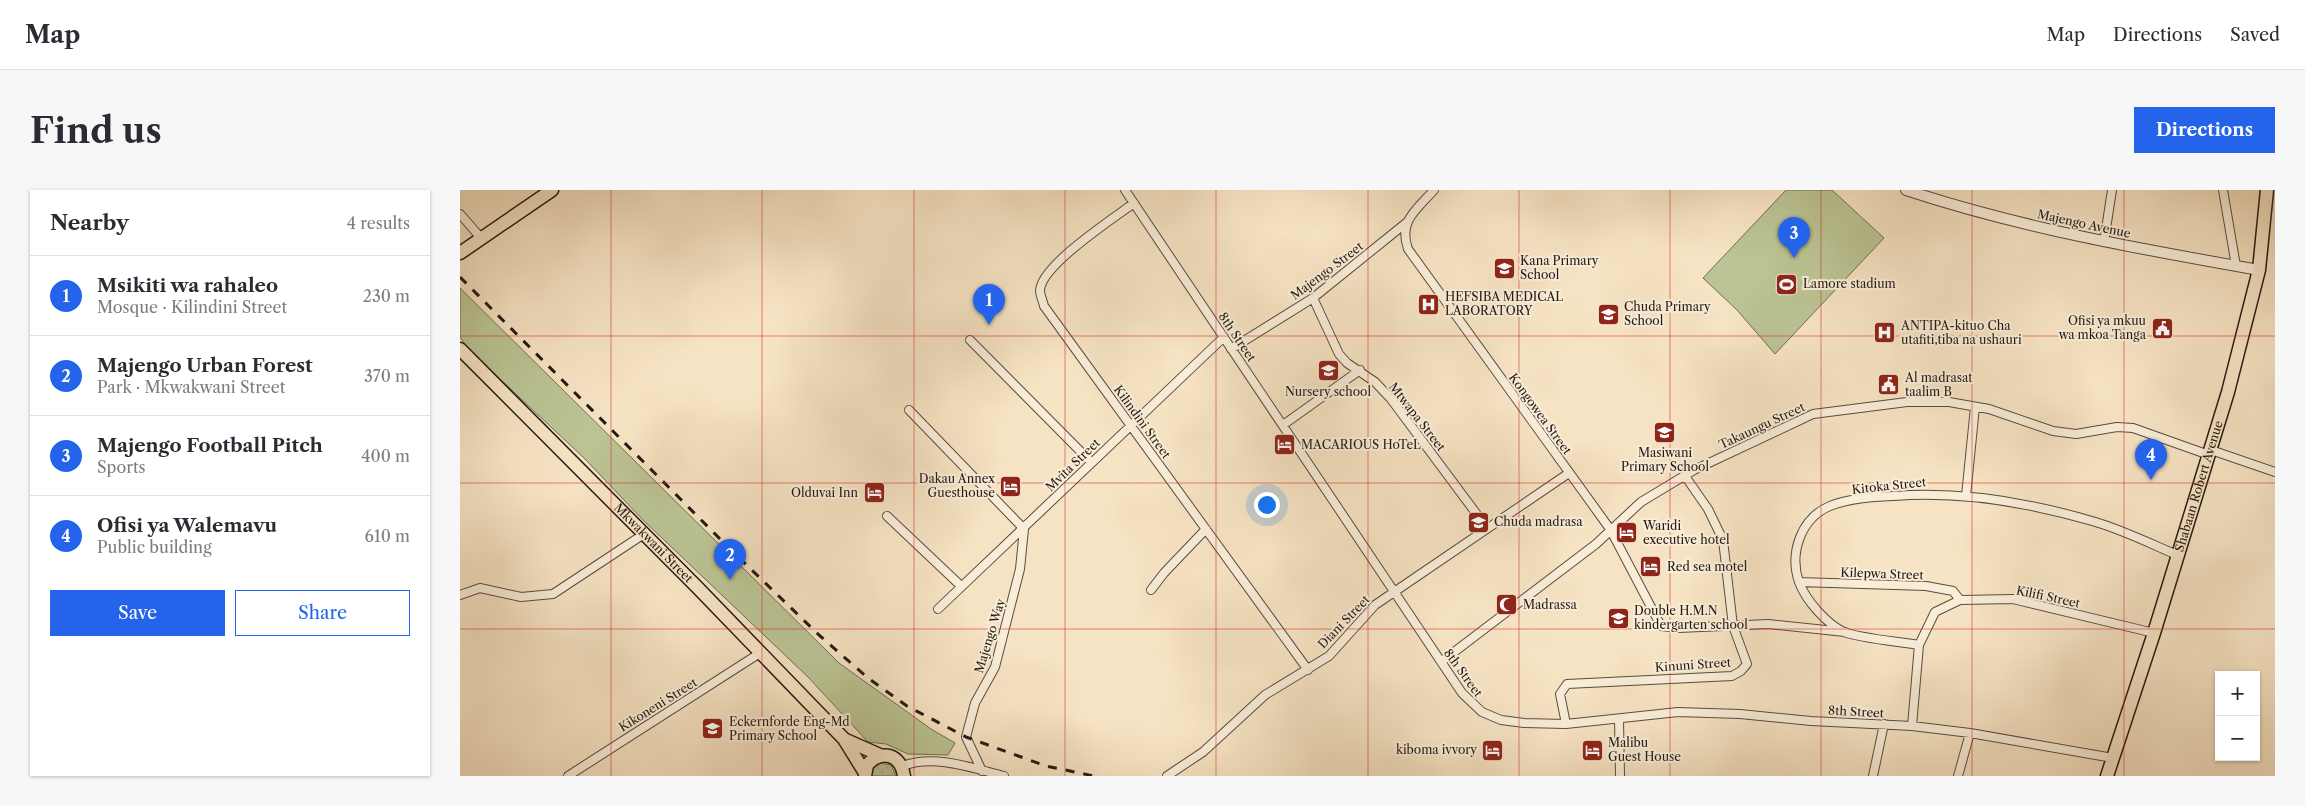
<!DOCTYPE html>
<html lang="en">
<head>
<meta charset="utf-8">
<style>
	body { margin:0; font-family:"Libre Caslon Text",serif; background:#f7f7f7; color:#2b2b33 }
	.controls { position:absolute; right:15px; bottom:15px; display:grid; overflow:hidden; border-radius:0px; box-shadow:0 1px 4px #0004 }
	.controls button { width:45px; height:45px; display:grid; place-items:center; padding:0; border:0; border-bottom:1px solid #e1e1e2; background:#fff; color:#2b2b33; font:25px sans-serif }
	.you { position:absolute; left:806px; top:314px; width:18px; height:18px; margin:-12px; border:4px solid #fff; border-radius:50%; background:#1a73e8; box-shadow:0 0 0 8px #1a73e833 }
	.badge { display:grid; place-items:center; width:32px; height:32px; border-radius:50%; background:#2563eb; color:#fff; font-size:16px; font-weight:700 }
	.pin { position:absolute; translate:-50% -41px; filter:drop-shadow(0 1px 2px #0008) }
	.pin::after { content:''; position:absolute; top:26px; width:18px; height:15px; background:inherit; clip-path:polygon(0 0,100% 0,50% 100%) }
	.list { margin:0; padding:0; list-style:none }
	h2 { display:flex; justify-content:space-between; align-items:center; height:65px; margin:0; padding:0 20px; font-size:21px }
	h2 small { font-size:16px; font-weight:400; color:#7c7c81 }
	.list li { display:grid; grid-template-columns:32px 1fr auto; gap:15px; align-items:center; box-sizing:border-box; height:80px; padding:0 20px; border-top:1px solid #e1e1e2 }
	.list b { display:block; font-size:19px; white-space:nowrap }
	.list p { margin:0; font-size:16px; white-space:nowrap; color:#7c7c81 }
	.list em { font-size:16px; font-style:normal; color:#7c7c81 }
	.actions { display:flex; gap:10px; padding:15px 20px }
	.actions a { flex:1; padding:11px 0; border:1px solid #2563eb; border-radius:0px; text-align:center; font-size:18px; color:#2563eb }
	.actions .main { background:#2563eb; color:#fff }
	.map { position:relative; flex:none; width:1815px; height:586px; overflow:hidden; border-radius:0px }
	header { display:flex; align-items:center; gap:30px; box-sizing:border-box; height:70px; padding:0 25px; background:#fff; border-bottom:1px solid #e1e1e2 }
	header strong { font-size:24px }
	nav { display:flex; gap:28px; margin-inline-start:auto; font-size:18px }
	.intro { display:flex; align-items:center; justify-content:space-between; box-sizing:border-box; height:120px; padding:0 30px }
	h1 { margin:0; font-size:35px }
	.button { padding:12px 22px; border-radius:0px; background:#2563eb; color:#fff; font-size:18px; font-weight:700 }
	main { display:flex; gap:30px; padding:0 30px }
	aside { flex:1; background:#fff; border-radius:0px; box-shadow:0 1px 4px #0004 }
	.map>svg:first-child { display:block }
	.grass { fill:url(#grass-dots); stroke:#706e54 }
	.park { fill:#bbc494; stroke:#706e54 }
	.lines { fill:none; stroke-linecap:round; stroke-linejoin:round }
	.minor-casing { stroke:#584c40; stroke-width:10 }
	.tertiary-casing { stroke:#584c40; stroke-width:12 }
	.primary-casing { stroke:#241914; stroke-width:15 }
	.minor { stroke:#f9edd8; stroke-width:8 }
	.tertiary { stroke:#f9edd8; stroke-width:10 }
	.primary { stroke:#f6e3c3; stroke-width:12 }
	.rail { stroke:#241914; stroke-width:3; stroke-dasharray:9 9; stroke-linecap:butt }
	.grid { fill:none; stroke:#d62828; stroke-width:1; stroke-opacity:0.55 }
	.labels { text-anchor:middle; stroke-width:4; stroke-linejoin:round; paint-order:stroke }
	.street-label { font-size:12px; fill:#241914; stroke:#f9edd8 }
	.poi-label { font-size:12px; fill:#241914; stroke:#f9edd8; text-anchor:start }
</style>
</head>
<body>
<header>
<strong>Map</strong>
<nav><a>Map</a><a>Directions</a><a>Saved</a></nav>
</header>
<div class="intro"><h1>Find us</h1><a class="button">Directions</a></div>
<main>
<aside>
<h2>Nearby<small>4 results</small></h2>
<ul class="list">
<li><span class="badge">1</span><div><b>Msikiti wa rahaleo</b><p>Mosque · Kilindini Street</p></div><em>230 m</em></li>
<li><span class="badge">2</span><div><b>Majengo Urban Forest</b><p>Park · Mkwakwani Street</p></div><em>370 m</em></li>
<li><span class="badge">3</span><div><b>Majengo Football Pitch</b><p>Sports</p></div><em>400 m</em></li>
<li><span class="badge">4</span><div><b>Ofisi ya Walemavu</b><p>Public building</p></div><em>610 m</em></li>
</ul>
<div class="actions"><a class="main">Save</a><a>Share</a></div>
</aside>
<div class="map">
<svg width="1815" height="586" viewBox="0 0 1815 586">
	<defs>
		<pattern id="grass-dots" width="8" height="8" patternUnits="userSpaceOnUse" patternTransform="scale(1.25)"><rect width="8" height="8" fill="#bbc494"/><path d="M2 2h.1M6 6h.1" fill="none" stroke="#a1a87f" stroke-width="1.8" stroke-linecap="round"/></pattern>
	</defs>
	<rect width="100%" height="100%" fill="#f6e3c3"/>
	<filter id="stains"><feTurbulence type="fractalNoise" baseFrequency=".004" numOctaves="4"/><feColorMatrix values="0 0 0 0 .2 0 0 0 0 .09 0 0 0 0 .02 0 0 0 .5 -.17"/></filter>
	<radialGradient id="worn" r=".72"><stop offset=".6" stop-color="#630" stop-opacity="0"/><stop offset="1" stop-color="#630" stop-opacity=".3"/></radialGradient>
	<path class="grass" d="M 419,573 L 431,575 L 436,586 L 411,586 L 413,578 Z"/>
	<path class="park" d="M 1326,0 L 1372,0 L 1424,48 L 1315,164 L 1277,120 L 1243,88 Z
		M 0,98 L 379,473 L 471,539 L 495,553 L 488,565 L 448,564 L 426,554 L 408,552 L 348,487 L 183,330 L 124,268 L 10,161 L 0,147 Z"/>
	<g class="lines">
		<defs>
			<path id="minor" d="M 665,0 L 1002,503 L 1022,522 L 1041,530 L 1064,533 L 1106,534 L 1218,522 L 1280,524 L 1351,531 L 1452,536 L 1510,543 L 1653,568
				M 974,0 C 957,19 938,31 948,59 L 1150,339 L 1201,436 L 1219,438 L 1308,434 L 1385,442
				M 1763,0 L 1776,76
				M 674,13 C 654,28 580,76 580,101 C 580,105 583,111 584,116 L 848,480
				M 0,24 L 21,48
				M 1644,52 L 1652,0
				M 853,108 L 879,164 L 887,173 L 915,192 L 931,209 L 1027,338
				M 510,150 L 631,272
				M 771,159 L 853,108 L 946,33
				M 449,220 L 564,339 L 560,379 L 535,477 L 515,513 L 506,547 L 522,581
				M 823,235 L 900,180
				M 1751,260 L 1815,282
				M 1506,306 L 1515,217
				M 427,326 L 501,396
				M 1339,392 L 1466,396 L 1493,401 L 1500,410
				M 691,400 L 704,383 L 746,339
				M 0,405 L 20,398 L 61,407 L 93,404 L 184,344
				M 478,419 L 764,147
				M 1459,455 C 1442,452 1398,448 1384,442 C 1367,434 1346,411 1339,392 C 1329,363 1341,328 1370,316 C 1389,308 1413,307 1434,306 C 1501,301 1567,312 1632,331 C 1661,339 1689,353 1717,365
				M 981,472 L 1136,354 L 1181,312 L 1234,280 L 1353,224 L 1447,212 L 1489,212 L 1529,219 L 1593,241 L 1616,244 L 1657,237 L 1673,238 L 1749,265
				M 1159,529 L 1160,586
				M 1106,534 L 1100,504 L 1107,494 L 1272,486 L 1281,481 L 1287,474 L 1273,436 L 1263,350 L 1248,319 L 1225,286
				M 1452,536 L 1459,455 L 1475,422 L 1500,410 L 1553,409 L 1694,443
				M 443,576 C 474,564 512,578 544,586
				M 108,586 L 300,463
				M 707,586 L 743,562 L 805,505 L 869,466 L 915,415 L 1109,283
				M 1413,586 L 1424,534
				M 1498,586 L 1510,543"/>
			<path id="tertiary" d="M 1446,0 C 1561,38 1680,59 1799,80"/>
			<g id="primary">
				<path d="M 0,63 L 92,0"/>
				<path id="s1" d="M 0,159 L 237,397 L 384,549 L 405,583"/>
				<path d="M 386,550 L 420,565"/>
				<path d="M 405,586 L 407,575 C 422,558 441,565 444,586"/>
				<path id="s2" d="M 1647,586 L 1694,443 L 1768,202 L 1799,80 L 1807,0"/>
			</g>
		</defs>
		<use href="#minor" class="minor-casing"/>
		<use href="#tertiary" class="tertiary-casing"/>
		<use href="#primary" class="primary-casing"/>
		<use href="#minor" class="minor"/>
		<use href="#tertiary" class="tertiary"/>
		<use href="#primary" class="primary"/>
		<path class="rail" d="M 0,87 L 267,356 L 359,445 L 408,488 L 447,516 L 506,547 L 586,576 L 634,586"/>
	</g>
	<path class="grid" d="M 151,0 L 151,586M 302,0 L 302,586M 454,0 L 454,586M 605,0 L 605,586M 756,0 L 756,586M 908,0 L 908,586M 1059,0 L 1059,586M 1210,0 L 1210,586M 1361,0 L 1361,586M 1512,0 L 1512,586M 1664,0 L 1664,586M 0,146 L 1815,146M 0,293 L 1815,293M 0,439 L 1815,439"/>
	<defs>
		<symbol id="school-square" viewBox="-11 -11 22 22"><rect x="-9" y="-9" width="18" height="18" rx="4" fill="#8f2418" stroke="#f9edd8"/><path d="M0-5L7-2L0 1L-7-2ZM-4 1L0 2.5L4 1V4Q0 6-4 4Z" fill="#fff"/></symbol>
		<symbol id="stadium-square" viewBox="-11 -11 22 22"><rect x="-9" y="-9" width="18" height="18" rx="4" fill="#8f2418" stroke="#f9edd8"/><path d="M0-5a6.5 5 0 1 0 0 10a6.5 5 0 1 0 0-10ZM-3.5-1.8h7v3.6h-7Z" fill="#fff"/></symbol>
		<symbol id="hospital-square" viewBox="-11 -11 22 22"><rect x="-9" y="-9" width="18" height="18" rx="4" fill="#8f2418" stroke="#f9edd8"/><path d="M-5-5h3v3.5h4V-5h3V5h-3V1.5h-4V5h-3Z" fill="#fff"/></symbol>
		<symbol id="civic-square" viewBox="-11 -11 22 22"><rect x="-9" y="-9" width="18" height="18" rx="4" fill="#8f2418" stroke="#f9edd8"/><path d="M-.6-6.5H3V-4.5H.6V-3L4-1V1h2V6H-6V1h2V-1L-.6-3ZM-1.2 2.5V6h2.4V2.5Z" fill="#fff"/></symbol>
		<symbol id="hotel-square" viewBox="-11 -11 22 22"><rect x="-9" y="-9" width="18" height="18" rx="4" fill="#8f2418" stroke="#f9edd8"/><path d="M-6-4.5h1.5V1H6V5H4.5V3h-9V5H-6ZM-4 0a1.8 1.8 0 1 1 3.6 0ZM.5 0V-2.5h3Q6-2.5 6 0Z" fill="#fff"/></symbol>
		<symbol id="mosque-square" viewBox="-11 -11 22 22"><rect x="-9" y="-9" width="18" height="18" rx="4" fill="#8f2418" stroke="#f9edd8"/><path d="M3.5-4.9A6 6 0 1 0 3.5 4.9A5 5 0 1 1 3.5-4.9Z" fill="#fff"/></symbol>
	</defs>
	<g fill-rule="evenodd">
		<use href="#school-square" x="1032" y="66" width="25" height="25"/>
		<use href="#stadium-square" x="1314" y="82" width="25" height="25"/>
		<use href="#hospital-square" x="956" y="102" width="25" height="25"/>
		<use href="#school-square" x="1136" y="112" width="25" height="25"/>
		<use href="#civic-square" x="1690" y="126" width="25" height="25"/>
		<use href="#hospital-square" x="1412" y="130" width="25" height="25"/>
		<use href="#school-square" x="856" y="168" width="25" height="25"/>
		<use href="#civic-square" x="1416" y="182" width="25" height="25"/>
		<use href="#school-square" x="1192" y="230" width="25" height="25"/>
		<use href="#hotel-square" x="812" y="242" width="25" height="25"/>
		<use href="#hotel-square" x="538" y="284" width="25" height="25"/>
		<use href="#hotel-square" x="402" y="290" width="25" height="25"/>
		<use href="#school-square" x="1006" y="320" width="25" height="25"/>
		<use href="#hotel-square" x="1154" y="330" width="25" height="25"/>
		<use href="#hotel-square" x="1178" y="364" width="25" height="25"/>
		<use href="#mosque-square" x="1034" y="402" width="25" height="25"/>
		<use href="#school-square" x="1146" y="416" width="25" height="25"/>
		<use href="#school-square" x="240" y="526" width="25" height="25"/>
		<use href="#hotel-square" x="1020" y="548" width="25" height="25"/>
		<use href="#hotel-square" x="1120" y="548" width="25" height="25"/>
	</g>
	<g class="labels">
		<g class="street-label">
			<text transform="translate(1624 34) rotate(12)" y="4">Majengo Avenue</text>
			<text transform="translate(867 81) rotate(-37)" y="4">Majengo Street</text>
			<text transform="translate(777 147) rotate(56)" y="4">8th Street</text>
			<text transform="translate(1080 224) rotate(54)" y="4">Kongowea Street</text>
			<text transform="translate(957 227) rotate(52)" y="4">Mtwapa Street</text>
			<text transform="translate(682 232) rotate(54)" y="4">Kilindini Street</text>
			<text transform="translate(1302 236) rotate(-25)" y="4">Takaungu Street</text>
			<text transform="translate(613 275) rotate(-44)" y="4">Mvita Street</text>
			<text transform="translate(1429 296) rotate(-6)" y="4">Kitoka Street</text>
			<text dy="4" stroke="none"><textPath href="#s2" startOffset="304">Shabaan Robert Avenue</textPath></text>
			<text dy="4" stroke="none"><textPath href="#s1" startOffset="274">Mkwakwani Street</textPath></text>
			<text transform="translate(1422 384) rotate(2)" y="4">Kilepwa Street</text>
			<text transform="translate(1588 407) rotate(12)" y="4">Kilifi Street</text>
			<text transform="translate(884 432) rotate(-46)" y="4">Diani Street</text>
			<text transform="translate(530 446) rotate(-73)" y="4">Majengo Way</text>
			<text transform="translate(1233 475) rotate(-4)" y="4">Kinuni Street</text>
			<text transform="translate(1003 483) rotate(54)" y="4">8th Street</text>
			<text transform="translate(198 515) rotate(-32)" y="4">Kikoneni Street</text>
			<text transform="translate(1396 522) rotate(3)" y="4">8th Street</text>
		</g>
		<g class="poi-label">
			<text x="1060" y="75">Kana Primary<tspan x="1060" dy="14">School</tspan></text>
			<text x="1343" y="98">Lamore stadium</text>
			<text x="985" y="111">HEFSIBA MEDICAL<tspan x="985" dy="14">LABORATORY</tspan></text>
			<text x="1164" y="121">Chuda Primary<tspan x="1164" dy="14">School</tspan></text>
			<text x="1686" y="135" text-anchor="end">Ofisi ya mkuu<tspan x="1686" dy="14">wa mkoa Tanga</tspan></text>
			<text x="1441" y="140">ANTIPA-kituo Cha<tspan x="1441" dy="14">utafiti,tiba na ushauri</tspan></text>
			<text x="1445" y="192">Al madrasat<tspan x="1445" dy="14">taalim B</tspan></text>
			<text x="868" y="206" text-anchor="middle">Nursery school</text>
			<text x="841" y="259">MACARIOUS HoTeL</text>
			<text x="1205" y="267" text-anchor="middle">Masiwani<tspan x="1205" dy="14">Primary School</tspan></text>
			<text x="535" y="293" text-anchor="end">Dakau Annex<tspan x="535" dy="14">Guesthouse</tspan></text>
			<text x="398" y="307" text-anchor="end">Olduvai Inn</text>
			<text x="1034" y="336">Chuda madrasa</text>
			<text x="1183" y="340">Waridi<tspan x="1183" dy="14">executive hotel</tspan></text>
			<text x="1207" y="381">Red sea motel</text>
			<text x="1063" y="419">Madrassa</text>
			<text x="1174" y="425">Double H.M.N<tspan x="1174" dy="14">kindergarten school</tspan></text>
			<text x="269" y="536">Eckernforde Eng-Md<tspan x="269" dy="14">Primary School</tspan></text>
			<text x="1148" y="557">Malibu<tspan x="1148" dy="14">Guest House</tspan></text>
			<text x="1017" y="564" text-anchor="end">kiboma ivvory</text>
		</g>
	</g>
	<rect width="100%" height="100%" filter="url(#stains)"/>
	<rect width="100%" height="100%" fill="url(#worn)"/>
</svg>
<div class="controls">
<button>+</button>
<button>−</button>
</div>
<div class="you"></div>
<div class="pin badge" style="left:529px;top:135px">1</div>
<div class="pin badge" style="left:270px;top:390px">2</div>
<div class="pin badge" style="left:1334px;top:68px">3</div>
<div class="pin badge" style="left:1691px;top:290px">4</div>
</div>
</main>
</body>
</html>
